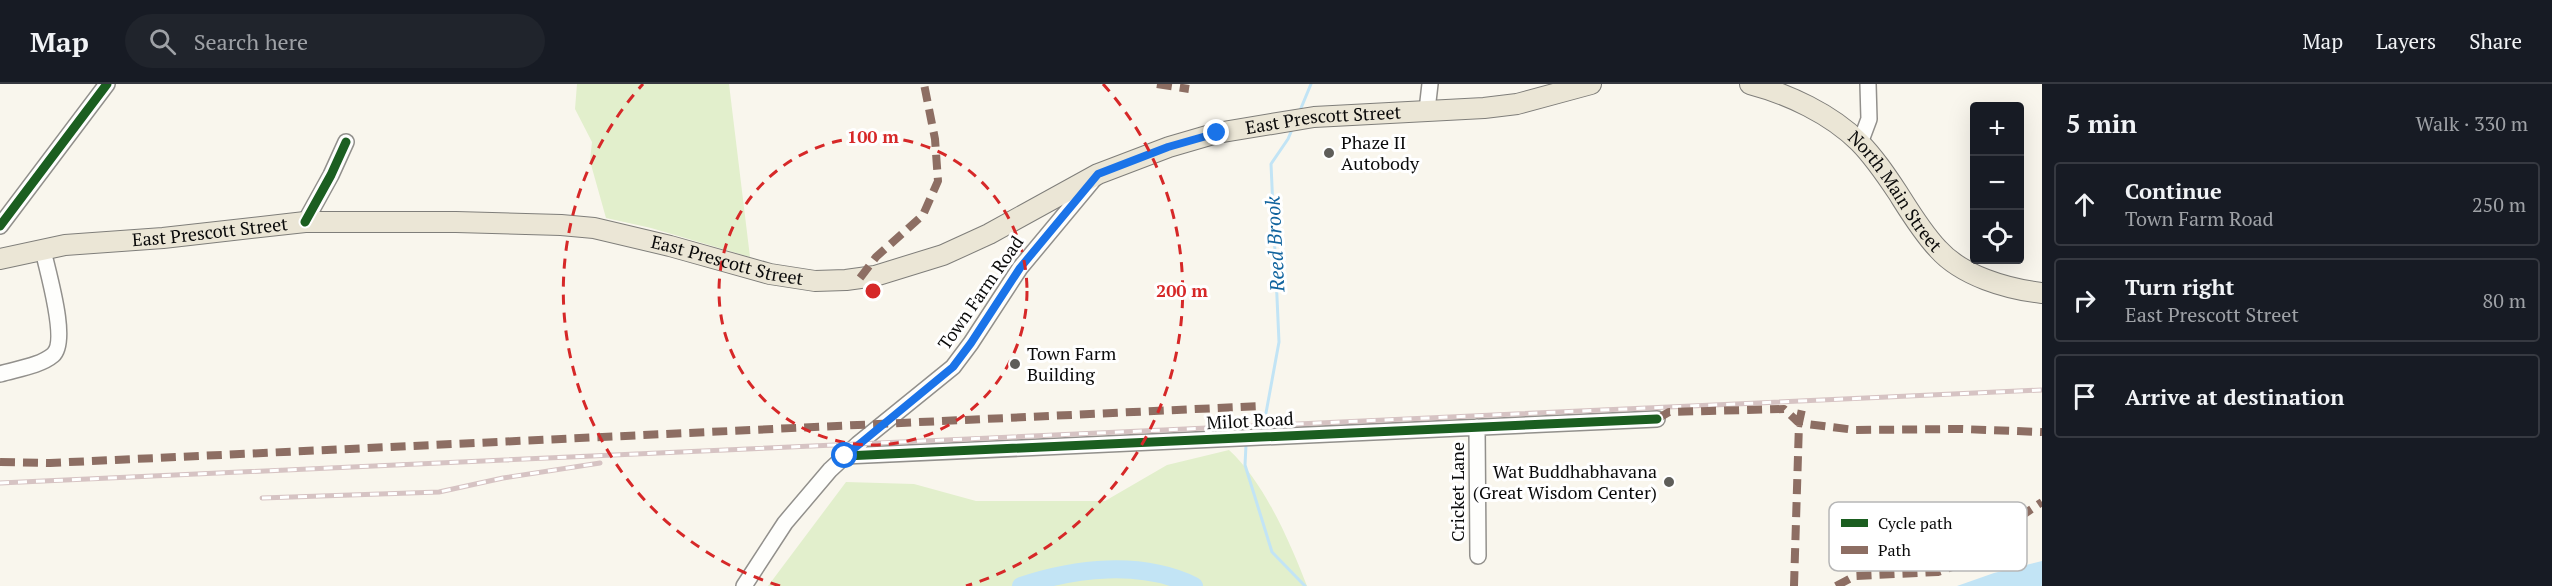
<!DOCTYPE html>
<html lang="en">
<head>
<meta charset="utf-8">
<style>
	body { margin:0; font-family:"PT Serif",serif; background:#20242c; color:#f1f3f6 }
	.controls { position:absolute; right:18px; top:18px; display:grid; overflow:hidden; border-radius:6px; box-shadow:0 6px 24px #0002 }
	.controls button { width:54px; height:54px; display:grid; place-items:center; padding:0; border:0; border-bottom:2px solid #363941; background:#171b24; color:#f1f3f6; font:30px sans-serif }
	.stop { position:absolute; width:18px; height:18px; margin:-14px; border:4px solid #1a73e8; border-radius:50%; background:#fff }
	.stop.end { background:#1a73e8; border-color:#fff; box-shadow:0 2px 6px #0008 }
	.list { margin:0; padding:0; list-style:none }
	h2 { display:flex; justify-content:space-between; align-items:center; height:78px; margin:0; padding:0 24px; font-size:26px }
	h2 small { font-size:20px; font-weight:400; color:#9ea1a6 }
	.list li { display:grid; grid-template-columns:39px 1fr auto; gap:18px; align-items:center; box-sizing:border-box; height:84px; margin:0 12px 12px; padding:0 12px; border:2px solid #363941; border-radius:6px }
	.list b { display:block; font-size:22px; white-space:nowrap }
	.list p { margin:0; font-size:20px; white-space:nowrap; color:#9ea1a6 }
	.list em { font-size:20px; font-style:normal; color:#9ea1a6 }
	.icon { flex:none; width:33px; height:33px; fill:none; stroke:currentColor; stroke-width:2; stroke-linecap:round; stroke-linejoin:round }
	.map { position:relative; flex:none; width:2042px; height:502px; overflow:hidden }
	header { display:flex; align-items:center; gap:36px; box-sizing:border-box; height:84px; padding:0 30px; background:#171b24; border-bottom:2px solid #363941 }
	header strong { font-size:28px }
	nav { display:flex; gap:33px; margin-inline-start:auto; font-size:21px }
	.search { width:420px; height:54px; background:#20242c; display:flex; align-items:center; gap:15px; box-sizing:border-box; padding:0 21px; border-radius:33px; color:#9ea1a6; font-size:22px }
	main { display:flex }
	aside { flex:1; background:#171b24 }
	.map>svg:first-child { display:block }
	.green { fill:#e2efcc }
	.water { fill:#c2e4f5 }
	.lines { fill:none; stroke-linecap:round; stroke-linejoin:round }
	.stream { stroke:#c2e4f5; stroke-width:3 }
	.river { stroke:#c2e4f5; stroke-width:18 }
	.minor-casing { stroke:#92908c; stroke-width:18 }
	.major-casing { stroke:#7f7e7a; stroke-width:22 }
	.minor { stroke:#fefefc; stroke-width:15 }
	.major { stroke:#ebe6d6; stroke-width:20 }
	.rail-casing { stroke:#d6c3c3; stroke-width:5 }
	.rail { stroke:#fff; stroke-width:3; stroke-dasharray:9; stroke-linecap:butt }
	.quiet { stroke:#8d6e63; stroke-width:8; stroke-dasharray:15 8; stroke-linecap:butt }
	.cycleway-casing { stroke:#fff; stroke-width:13 }
	.cycleway { stroke:#1b5e20; stroke-width:9 }
	.route { stroke:#1a73e8; stroke-width:8 }
	.ring { fill:none; stroke:#d62828; stroke-width:3; stroke-dasharray:10 8 }
	.poi-dot { fill:#5e5d59; stroke:#fff; stroke-width:2 }
	.labels { text-anchor:middle; stroke-width:6; stroke-linejoin:round; paint-order:stroke }
	.street-label { font-size:18px; fill:#0a0a0a; stroke:#fff }
	.poi-label { font-size:18px; fill:#0a0a0a; stroke:#fff; text-anchor:start }
	.water-label { font-size:20px; font-style:italic; fill:#11649e; stroke:#fff }
	.key { fill:#fff; stroke:#b6b6b6; stroke-width:1.5 }
	.key-label { font-size:16px; fill:#0a0a0a }
	.centre { fill:#d62828; stroke:#fff; stroke-width:3 }
	.ring-label { font-size:18px; text-anchor:middle; font-weight:bold; fill:#d62828; stroke:#fff; stroke-width:6; stroke-linejoin:round; paint-order:stroke }
</style>
</head>
<body>
<header>
<strong>Map</strong>
<div class="search"><svg class="icon" aria-label="search" viewBox="0 0 24 24"><circle cx="10" cy="10" r="6"/><path d="M15 15l6 6"/></svg>Search here</div>
<nav><a>Map</a><a>Layers</a><a>Share</a></nav>
</header>
<main>
<div class="map">
<svg width="2042" height="502" viewBox="0 0 2042 502">
	<rect width="100%" height="100%" fill="#f9f6ed"/>
	<path class="green" d="M 577,0 L 729,0 L 750,173 L 651,144 L 606,134 L 590,77 L 592,58 L 575,25 Z
		M 1229,366 C 1264,398 1290,458 1307,502 L 768,502 L 846,398 L 914,400 L 976,417 L 1105,417 L 1167,381 Z"/>
	<path class="water" d="M 2042,477 L 2042,502 L 1957,502 L 1994,489 Z"/>
	<g class="lines">
		<path class="stream" d="M 1299,29 L 1311,0
			M 1266,329 L 1279,258 L 1271,80 L 1288,55 L 1293,43
			M 1246,361 L 1245,381 L 1272,468 L 1305,502"/>
		<path class="river" d="M 1021,502 C 1075,484 1141,476 1194,502"/>
		<defs>
			<path id="minor" d="M 1427,26 L 1430,0
				M 1860,59 L 1869,35 L 1868,0
				M 305,138 L 331,91 L 346,58
				M 0,142 L 107,0
				M 0,290 C 16,285 40,282 53,271 C 69,257 47,186 43,166
				M 1477,343 L 1478,472
				M 845,372 L 1657,335
				M 744,502 L 785,439 L 830,386 L 858,360 L 953,283 L 971,259 L 1020,184 L 1094,95"/>
			<g id="major">
				<path id="s1" d="M 1750,0 C 1788,10 1831,30 1859,58 C 1874,73 1886,91 1898,109 C 1910,128 1922,148 1938,165 C 1962,192 2007,205 2042,209"/>
				<path id="s2" d="M 0,175 L 65,161 L 163,154 L 305,138 L 456,138 L 561,141 L 594,144 L 670,162 L 770,190 L 815,197 L 846,196 L 875,192 L 943,171 L 989,150 L 1098,90 L 1169,63 L 1217,49 L 1314,33 L 1484,24 L 1517,20 L 1591,0"/>
			</g>
		</defs>
		<use href="#minor" class="minor-casing"/>
		<use href="#major" class="major-casing"/>
		<use href="#minor" class="minor"/>
		<use href="#major" class="major"/>
		<defs>
			<path id="rail" d="M 0,399 L 2042,306
				M 262,414 L 439,408 L 503,394 L 600,379"/>
		</defs>
		<use href="#rail" class="rail-casing"/>
		<use href="#rail" class="rail"/>
		<path class="quiet" d="M 1157,0 L 1189,5
			M 860,194 L 876,173 L 923,131 L 938,97 L 935,55 L 924,0
			M 1657,335 L 1669,328 L 1784,325 L 1799,339 L 1855,346 L 1961,345 L 2042,348
			M 0,378 L 50,379 L 1261,322
			M 1794,502 L 1799,339 L 1802,325
			M 1836,502 L 1855,492 L 1938,488 L 1990,470 L 2008,441 L 2042,418"/>
		<defs>
			<path id="cycleway" d="M 305,138 L 331,91 L 346,58
				M 0,142 L 107,0
				M 845,372 L 1657,335"/>
		</defs>
		<use href="#cycleway" class="cycleway-casing"/>
		<use href="#cycleway" class="cycleway"/>
	</g>
	<g class="lines">
		<path class="route" d="M 845,372 L 953,283 L 971,259 L 1020,184 L 1098,90 L 1168,63 L 1217,49"/>
	</g>
	<g class="ring">
		<circle cx="873" cy="207" r="154"/>
		<path d="M780 502A309 309 0 0 1 643 0M1103 0A309 309 0 0 1 966 502"/>
	</g>
	<g class="poi-dot">
		<circle cx="1329" cy="69" r="6"/>
		<circle cx="1015" cy="280" r="6"/>
		<circle cx="1669" cy="398" r="6"/>
	</g>
	<g class="labels">
		<g class="street-label">
			<text dy="6" stroke="none"><textPath href="#s2" startOffset="1364">East Prescott Street</textPath></text>
			<text dy="6" stroke="none"><textPath href="#s1" startOffset="186">North Main Street</textPath></text>
			<text dy="6" stroke="none"><textPath href="#s2" startOffset="212">East Prescott Street</textPath></text>
			<text dy="6" stroke="none"><textPath href="#s2" startOffset="734">East Prescott Street</textPath></text>
			<text transform="translate(981 209) rotate(-55)" y="6">Town Farm Road</text>
			<text transform="translate(1250 337) rotate(-3)" y="6">Milot Road</text>
			<text transform="translate(1458 408) rotate(-90)" y="6">Cricket Lane</text>
		</g>
		<g class="poi-label">
			<text x="1341" y="65">Phaze II<tspan x="1341" dy="21">Autobody</tspan></text>
			<text x="1027" y="276">Town Farm<tspan x="1027" dy="21">Building</tspan></text>
			<text x="1657" y="394" text-anchor="end">Wat Buddhabhavana<tspan x="1657" dy="21">(Great Wisdom Center)</tspan></text>
		</g>
		<g class="water-label">
			<text transform="translate(1275 160) rotate(-93)" y="7">Reed Brook</text>
		</g>
	</g>
	<rect x="1829" y="418" width="198" height="69" rx="9" class="key"/>
	<rect x="1841" y="435" width="27" height="8" fill="#1b5e20"/>
	<rect x="1841" y="462" width="27" height="8" fill="#8d6e63"/>
	<g class="key-label">
		<text x="1878" y="445">Cycle path</text>
		<text x="1878" y="472">Path</text>
	</g>
	<circle cx="873" cy="207" r="9" class="centre"/>
	<g class="ring-label">
		<text x="873" y="59">100 m</text>
		<text x="1182" y="213">200 m</text>
	</g>
</svg>
<div class="controls">
<button>+</button>
<button>−</button>
<button><svg class="icon" aria-label="locate" viewBox="0 0 24 24"><circle cx="12" cy="12" r="6"/><path d="M12 2v4M12 18v4M2 12h4M18 12h4"/></svg></button>
</div>
<div class="stop" style="left:845px;top:372px"></div>
<div class="stop end" style="left:1217px;top:49px"></div>
</div>
<aside>
<h2>5 min<small>Walk · 330 m</small></h2>
<ul class="list">
<li><svg class="icon" aria-label="ahead" viewBox="0 0 24 24"><path d="M12 20V5M6 11l6-6 6 6"/></svg><div><b>Continue</b><p>Town Farm Road</p></div><em>250 m</em></li>
<li><svg class="icon" aria-label="right" viewBox="0 0 24 24"><path d="M7 20v-9h11M14 6l5 5-5 5"/></svg><div><b>Turn right</b><p>East Prescott Street</p></div><em>80 m</em></li>
<li><svg class="icon" aria-label="arrive" viewBox="0 0 24 24"><path d="M6 21V4h12l-3 4 3 4H6"/></svg><div><b>Arrive at destination</b></div></li>
</ul>
</aside>
</main>
</body>
</html>
